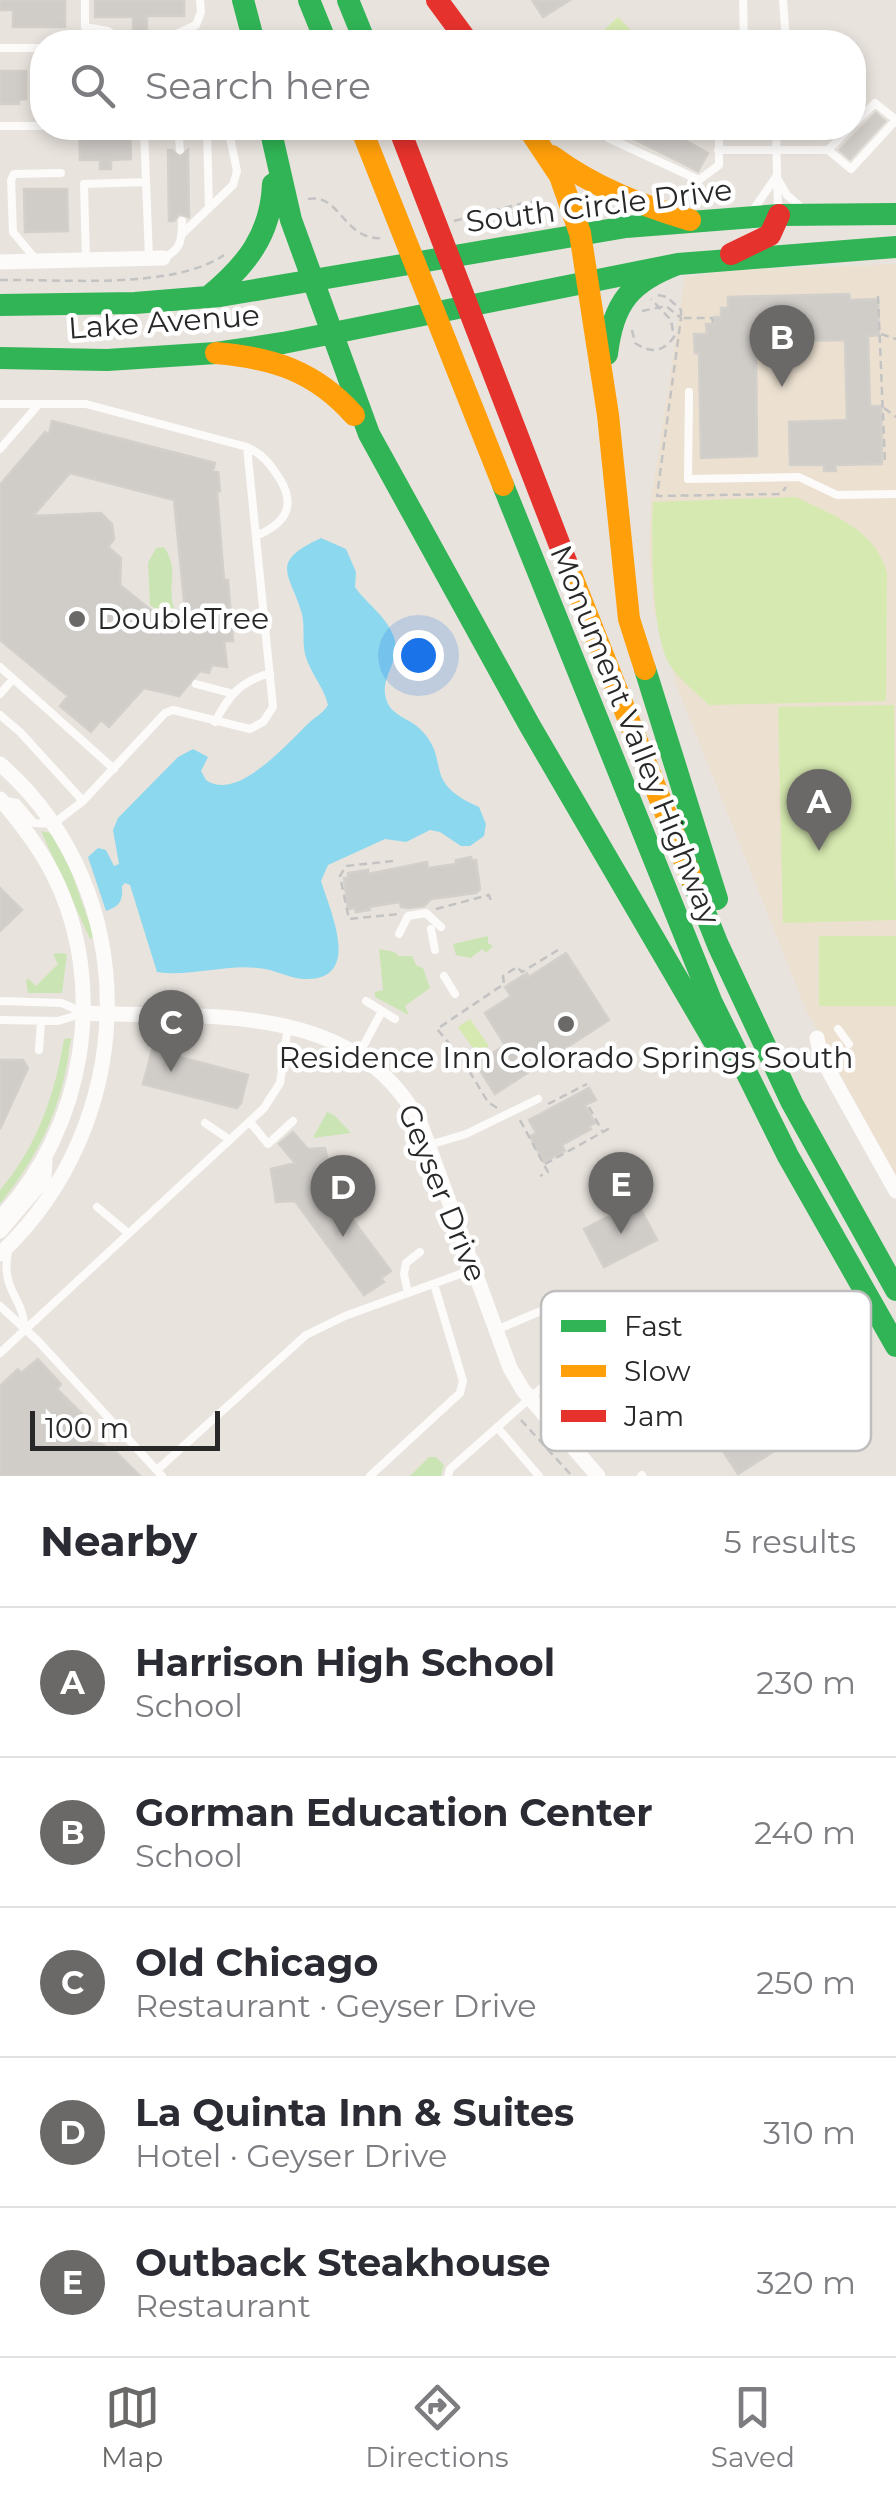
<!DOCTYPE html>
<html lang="en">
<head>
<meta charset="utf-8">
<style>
	body { margin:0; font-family:Montserrat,sans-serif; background:#f2f2f3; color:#2b2b33 }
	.scale { position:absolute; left:30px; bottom:25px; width:190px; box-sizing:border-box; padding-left:10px; border:5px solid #282828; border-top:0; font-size:28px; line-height:35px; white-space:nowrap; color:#282828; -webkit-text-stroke:8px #fff; paint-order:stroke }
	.you { position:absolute; left:418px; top:655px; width:35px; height:35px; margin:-25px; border:8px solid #fff; border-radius:50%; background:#1a73e8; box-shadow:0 0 0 15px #1a73e833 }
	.badge { display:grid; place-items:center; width:65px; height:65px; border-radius:50%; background:#6b6967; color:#fff; font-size:32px; font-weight:700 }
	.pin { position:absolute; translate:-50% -82px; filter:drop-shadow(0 2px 5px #0008) }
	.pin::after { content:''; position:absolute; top:52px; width:35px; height:30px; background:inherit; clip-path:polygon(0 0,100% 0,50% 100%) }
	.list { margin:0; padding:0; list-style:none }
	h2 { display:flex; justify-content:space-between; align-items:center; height:130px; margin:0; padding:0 40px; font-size:42px }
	h2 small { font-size:32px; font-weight:400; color:#7c7c81 }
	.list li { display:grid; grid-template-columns:65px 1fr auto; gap:30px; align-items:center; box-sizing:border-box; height:150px; padding:0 40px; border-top:2px solid #e1e1e2 }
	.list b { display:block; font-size:38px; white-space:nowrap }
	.list p { margin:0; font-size:32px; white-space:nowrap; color:#7c7c81 }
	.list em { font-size:32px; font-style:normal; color:#7c7c81 }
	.icon { flex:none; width:55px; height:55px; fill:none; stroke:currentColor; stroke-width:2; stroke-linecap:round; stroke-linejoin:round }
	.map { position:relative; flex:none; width:896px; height:1476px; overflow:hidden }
	.search { position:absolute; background:#fff; box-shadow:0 5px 15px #0003; left:30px; right:30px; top:30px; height:110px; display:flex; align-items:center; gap:25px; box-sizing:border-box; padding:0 35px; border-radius:40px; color:#7c7c81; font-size:38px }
	.sheet { height:880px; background:#fff }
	nav { display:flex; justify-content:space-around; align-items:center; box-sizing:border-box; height:140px; border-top:2px solid #e1e1e2; background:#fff; font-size:28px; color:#7c7c81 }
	nav a { display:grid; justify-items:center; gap:5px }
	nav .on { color:#6b6967 }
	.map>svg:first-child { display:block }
	.education { fill:#ece1d1 }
	.green { fill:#cae5b3 }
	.pitch { fill:#d6e9b0 }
	.water { fill:#8cd8ee }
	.building { fill:#d0cdc9; stroke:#d3cfca; stroke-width:2.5; fill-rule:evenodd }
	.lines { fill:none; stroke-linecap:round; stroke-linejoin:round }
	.path { stroke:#c4c3c3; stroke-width:2.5; stroke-dasharray:8 5; stroke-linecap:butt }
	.lane { stroke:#fcfbfa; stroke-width:8 }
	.street { stroke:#fcfbfa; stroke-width:15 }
	.fast { stroke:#30b455; stroke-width:22 }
	.slow { stroke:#ff9f0a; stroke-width:22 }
	.jam { stroke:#e5322d; stroke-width:22 }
	.poi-dot { fill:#6b6967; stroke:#fff; stroke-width:4 }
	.labels { text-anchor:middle; stroke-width:9; stroke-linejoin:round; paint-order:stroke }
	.street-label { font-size:30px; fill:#282828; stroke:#fff }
	.poi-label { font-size:30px; fill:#282828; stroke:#fff; text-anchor:start }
	.key { fill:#fff; stroke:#bebebe; stroke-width:2.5 }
	.key-label { font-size:28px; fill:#282828 }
</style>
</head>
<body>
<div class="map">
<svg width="896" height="1476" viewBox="0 0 896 1476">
	<rect width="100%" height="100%" fill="#e8e3dd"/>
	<path class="education" d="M 896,264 L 896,1178 L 806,1010 L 679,692 L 654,612 L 649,547 L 651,501 L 685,277 L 733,270 Z"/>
	<path class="green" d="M 164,547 C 181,573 165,585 175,611 L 163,614 L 150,605 L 148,563 L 156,548 Z
		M 41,831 L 51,833 L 71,871 L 94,936 L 90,939 Z
		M 488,936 L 488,943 L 493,946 L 486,953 L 482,949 L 471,958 L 456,955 L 453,944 Z
		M 379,949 L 395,952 L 398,956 L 412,956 L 417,966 L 423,968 L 430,988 L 405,1006 L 409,1015 L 375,997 L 375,992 L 383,990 Z
		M 60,953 L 67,954 L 62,993 L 28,993 L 26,980 L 29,979 L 36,986 L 58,964 L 53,954 Z
		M 71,1038 C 71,1043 69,1046 69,1051 C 61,1109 39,1155 0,1204 L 0,1190 C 37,1147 55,1094 64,1039 Z
		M 327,1112 L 334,1115 L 351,1133 L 313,1138 Z
		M 429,1457 L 436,1457 L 444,1465 L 441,1476 L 410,1476 Z"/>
	<path class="pitch" d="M 618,17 L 642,42 L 591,42 Z
		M 796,497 C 834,516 875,529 887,573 L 886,701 L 709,705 C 696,692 679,680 670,665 C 651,636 651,538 653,502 Z
		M 894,705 L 896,920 L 783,923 L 778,707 Z
		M 819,936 L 896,936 L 896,1006 L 819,1006 Z
		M 470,1019 L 489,1046 L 477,1054 L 458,1027 Z"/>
	<path class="water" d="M 321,538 L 346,549 L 356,572 L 355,587 C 366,603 386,616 393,635 C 403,658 382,673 385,694 C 388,717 410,717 422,731 C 451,761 421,782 479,807 L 486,824 L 484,836 L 470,846 L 461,846 L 440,832 L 430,830 L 406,842 L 385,839 L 328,865 L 321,881 C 330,911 364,982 303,979 C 288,978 274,969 258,968 C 225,964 190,977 157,972 L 130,885 L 125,883 L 122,886 C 123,901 120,906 106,911 L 88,857 L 98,848 L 106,850 L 114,866 L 119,864 L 113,830 L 118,818 L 178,757 L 193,749 L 208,757 L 201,771 L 206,780 C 238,803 290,740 311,721 C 318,715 323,713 328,705 C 324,687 310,673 305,654 C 302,641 305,627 302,614 C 291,574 267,563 321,538 Z"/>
	<path class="building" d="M 0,0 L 65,0 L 65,27 L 13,27 L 13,10 L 0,10 Z
		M 95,0 L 184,0 L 184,16 L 147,16 L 147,37 L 133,37 L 133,17 L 95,17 Z
		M 532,0 L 570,0 L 543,17 Z
		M 0,71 L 26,71 L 26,99 L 19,100 L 19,104 L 0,104 Z
		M 876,113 L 885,121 L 850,159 L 840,150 Z
		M 79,128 L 130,128 L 131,159 L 111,160 L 111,169 L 100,169 L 100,160 L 80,160 Z
		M 628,128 L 675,128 L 672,133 L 708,153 L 698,171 L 624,134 Z
		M 168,150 L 172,150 L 180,157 L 188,150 L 189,217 L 179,214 L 174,221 L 169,221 Z
		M 24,189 L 67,189 L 68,231 L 25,232 Z
		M 849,294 L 850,300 L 878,299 L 879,335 L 868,336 L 870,406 L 881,406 L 882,464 L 835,465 L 836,471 L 824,471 L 824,465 L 790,465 L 789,422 L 847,420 L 845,340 L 756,342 L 757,456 L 701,458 L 699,353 L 695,353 L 694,334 L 707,334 L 706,324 L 714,324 L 714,317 L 721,317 L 721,308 L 728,308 L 728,297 Z
		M 52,421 L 215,463 L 213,471 L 218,472 L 220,491 L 217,492 L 224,580 L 228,580 L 233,641 L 224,641 L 227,667 L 212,665 L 209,673 L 200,671 L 179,696 L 144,688 L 109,727 L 101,720 L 91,732 L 60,706 L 68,696 L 0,640 L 0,485 L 45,432 L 49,434 ZM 70,473 L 174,500 L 186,620 L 167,623 L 120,585 L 121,558 L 108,547 L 114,539 L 112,524 L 101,513 L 33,516 Z
		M 471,857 L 472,861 L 476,860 L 480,889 L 476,893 L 431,899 L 424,906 L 408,908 L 401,907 L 400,902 L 369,907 L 370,910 L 356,912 L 355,908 L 348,909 L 344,878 L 348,878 L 348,873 L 368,870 L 368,874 L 427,862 L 428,868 L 456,864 L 456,860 Z
		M 0,888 L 22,910 L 0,931 Z
		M 566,953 L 609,1020 L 495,1094 L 476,1064 L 505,1045 L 485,1013 L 511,996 L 505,987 L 527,973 L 529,977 Z
		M 152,1050 L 248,1075 L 241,1103 L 237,1108 L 143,1084 Z
		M 0,1060 L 23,1060 L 28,1068 L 0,1129 Z
		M 589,1088 L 596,1100 L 585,1105 L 595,1123 L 589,1126 L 591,1129 L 562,1145 L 565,1151 L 544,1162 L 530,1136 L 536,1133 L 529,1120 Z
		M 293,1132 L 308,1149 L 325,1148 L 331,1172 L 323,1180 L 391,1271 L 381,1278 L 384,1282 L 364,1295 L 295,1201 L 276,1202 L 271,1169 L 295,1163 L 279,1144 Z
		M 637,1202 L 657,1240 L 604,1267 L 584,1229 Z
		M 38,1359 L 61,1384 L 57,1389 L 91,1423 L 74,1440 L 101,1444 L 115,1451 L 140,1476 L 0,1476 L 0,1386 L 18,1369 L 21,1373 Z
		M 780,1388 L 807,1430 L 738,1474 L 711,1433 Z"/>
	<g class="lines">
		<path class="path" d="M 308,199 C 341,193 343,241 383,238
			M 454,221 L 524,203 L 533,202 L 547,208
			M 0,280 C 62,279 173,290 224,255
			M 658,295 L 667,297 L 681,310 L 681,318 L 712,318 L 713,323
			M 878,296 L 885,464
			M 642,311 L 666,306 L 681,318 L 657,496 L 781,494 L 786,487
			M 632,330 L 635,343 C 651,354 663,352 674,337 L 671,320 L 651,299
			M 881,334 L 896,339
			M 884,408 L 896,417
			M 393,861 L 346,866 L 340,876 L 349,919 L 399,914
			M 436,909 L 489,895 L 492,904
			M 548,1104 L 587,1084
			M 589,1107 L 602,1131
			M 497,1108 L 488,1102 L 460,1056 L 437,1029 L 504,984 L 503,976 L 517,967 L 522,972 L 558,950
			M 520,1120 L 548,1172 L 540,1176
			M 545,1164 L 612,1127
			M 521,1420 L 572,1476"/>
		<path class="lane" d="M 85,0 L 85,27 L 108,31 L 124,42
			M 743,0 L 744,42
			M 783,0 L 786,42
			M 159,42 L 196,25 L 201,12 L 200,0
			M 0,48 L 42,48
			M 854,124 L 875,103 L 896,120
			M 0,126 L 42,126
			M 144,128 L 149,258
			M 178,128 L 180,150
			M 207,128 L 209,208
			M 600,128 L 608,138 L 699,180 L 719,165 L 719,128
			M 776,128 L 778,213
			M 718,150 L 828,150 L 851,169 L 896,120
			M 828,150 L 850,128
			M 777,178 L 787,195 L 803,209
			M 753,210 L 776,177
			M 182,234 L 233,185 L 237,171 L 228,128
			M 163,258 C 181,250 182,240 182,221
			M 86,260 L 84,184 L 146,182
			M 37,261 L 13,232 L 11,180 L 14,174 L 61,173
			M 689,392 L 688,479 L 799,477 L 837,495 L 896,494
			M 0,404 L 86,404 L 247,447 L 273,707 L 263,722 L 250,729 L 173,710 L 165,713 L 83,801 L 53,824 L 34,823 L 17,803 L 6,801
			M 247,447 C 264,455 271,465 281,481 C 297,509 282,525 256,536
			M 0,449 L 39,404
			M 0,667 L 114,769
			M 196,684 L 230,693
			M 0,694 L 13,679
			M 0,715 L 20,732 L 83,801
			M 215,722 C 229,695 240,682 270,673
			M 431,929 L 435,950
			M 399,934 L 408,916 L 426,913 L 441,927
			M 444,976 L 455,994
			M 0,1001 L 62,1003 L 84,1013
			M 366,1001 L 395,1019
			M 0,1020 L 58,1021 L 84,1013
			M 838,1029 L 849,1044
			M 39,1050 L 41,1021
			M 359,1054 L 382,1011
			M 250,1122 L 268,1144 L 293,1121
			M 205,1123 L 230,1140
			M 429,1145 L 466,1134 L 538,1099
			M 97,1207 L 128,1233
			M 8,1251 C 0,1293 26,1298 24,1331
			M 408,1293 L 404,1274 L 406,1263 L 420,1252
			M 0,1306 L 38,1341 L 162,1476
			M 496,1330 L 541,1311
			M 0,1353 L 264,1108 L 280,1083 L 288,1026
			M 497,1427 L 539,1476
			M 157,1470 L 306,1335 L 345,1316 L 474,1269
			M 370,1476 L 460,1393 L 463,1381 L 434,1284
			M 448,1476 L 450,1469 L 572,1361
			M 641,1476 L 642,1475"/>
		<path class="street" d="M 0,262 L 163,258
			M 0,764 C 147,892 139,1124 0,1254
			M 0,799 C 20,822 39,847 53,874 C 109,985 85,1129 0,1218
			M 84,1013 C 204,1019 356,998 421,1125 L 510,1368 L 523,1390 L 598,1476
			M 817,1038 L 821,1057 L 896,1191
			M 0,1231 L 44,1179 L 45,1160"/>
		<path class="fast" d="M 243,0 L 254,42
			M 309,0 L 326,42
			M 348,0 L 365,42
			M 270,128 L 291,220 L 369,434 L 530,726 L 715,1043
			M 208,297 C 246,266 271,235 273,184
			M 0,305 L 135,303 L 220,296 L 626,227 L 779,215 L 896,214
			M 607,354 C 613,303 630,282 678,264
			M 0,358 L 107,360 L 216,353 L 283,343 L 678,264 L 896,247
			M 503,485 L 712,1003 L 788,1156 L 896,1346
			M 645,669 L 717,899
			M 692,880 L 718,945 L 792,1103 L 896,1290"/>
		<path class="slow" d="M 361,128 L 503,485
			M 528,128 L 560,176 L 580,233 L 608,415 L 629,619 L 645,669
			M 552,156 C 594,187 640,205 690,220
			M 216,353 C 273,358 315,371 354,415
			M 567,564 L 692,880"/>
		<path class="jam" d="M 437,0 L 468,42
			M 399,128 L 567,564
			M 731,254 L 770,235 L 779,215"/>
	</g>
	<g class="poi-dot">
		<circle cx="77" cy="619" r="10"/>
		<circle cx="566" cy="1024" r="10"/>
	</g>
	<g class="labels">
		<g class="street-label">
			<text transform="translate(599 206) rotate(-7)" y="10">South Circle Drive</text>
			<text transform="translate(164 322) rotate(-4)" y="10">Lake Avenue</text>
			<text transform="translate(635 735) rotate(68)" y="10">Monument Valley Highway</text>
			<text transform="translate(442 1193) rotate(68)" y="10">Geyser Drive</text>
		</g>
		<g class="poi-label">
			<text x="97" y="629">DoubleTree</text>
			<text x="566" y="1068" text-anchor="middle">Residence Inn Colorado Springs South</text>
		</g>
	</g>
	<rect x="541" y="1291" width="330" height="160" rx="15" class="key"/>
	<rect x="561" y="1320" width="45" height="12" fill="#30b455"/>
	<rect x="561" y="1365" width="45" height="12" fill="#ff9f0a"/>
	<rect x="561" y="1410" width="45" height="12" fill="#e5322d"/>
	<g class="key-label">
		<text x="624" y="1336">Fast</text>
		<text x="624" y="1381">Slow</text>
		<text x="624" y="1426">Jam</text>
	</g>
</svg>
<div class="scale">100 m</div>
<div class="you"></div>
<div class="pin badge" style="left:819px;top:851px">A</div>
<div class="pin badge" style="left:782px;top:387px">B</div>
<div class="pin badge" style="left:171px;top:1072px">C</div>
<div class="pin badge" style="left:343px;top:1237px">D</div>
<div class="pin badge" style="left:621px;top:1234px">E</div>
<div class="search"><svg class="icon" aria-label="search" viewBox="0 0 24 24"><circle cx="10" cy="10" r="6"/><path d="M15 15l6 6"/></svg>Search here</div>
</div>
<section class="sheet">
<h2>Nearby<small>5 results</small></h2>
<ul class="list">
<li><span class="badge">A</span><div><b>Harrison High School</b><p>School</p></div><em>230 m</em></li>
<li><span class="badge">B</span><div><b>Gorman Education Center</b><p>School</p></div><em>240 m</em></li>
<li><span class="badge">C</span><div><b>Old Chicago</b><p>Restaurant · Geyser Drive</p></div><em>250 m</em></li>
<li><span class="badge">D</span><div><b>La Quinta Inn &amp; Suites</b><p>Hotel · Geyser Drive</p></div><em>310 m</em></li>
<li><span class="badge">E</span><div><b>Outback Steakhouse</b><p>Restaurant</p></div><em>320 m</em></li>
</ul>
</section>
<nav>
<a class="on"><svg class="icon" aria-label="map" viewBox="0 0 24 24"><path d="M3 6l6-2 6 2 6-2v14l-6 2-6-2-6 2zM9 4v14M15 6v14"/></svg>Map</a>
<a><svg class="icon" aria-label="directions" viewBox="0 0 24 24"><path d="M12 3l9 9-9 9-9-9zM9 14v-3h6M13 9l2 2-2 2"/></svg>Directions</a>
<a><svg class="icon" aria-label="saved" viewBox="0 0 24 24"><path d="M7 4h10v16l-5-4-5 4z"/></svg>Saved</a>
</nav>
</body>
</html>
